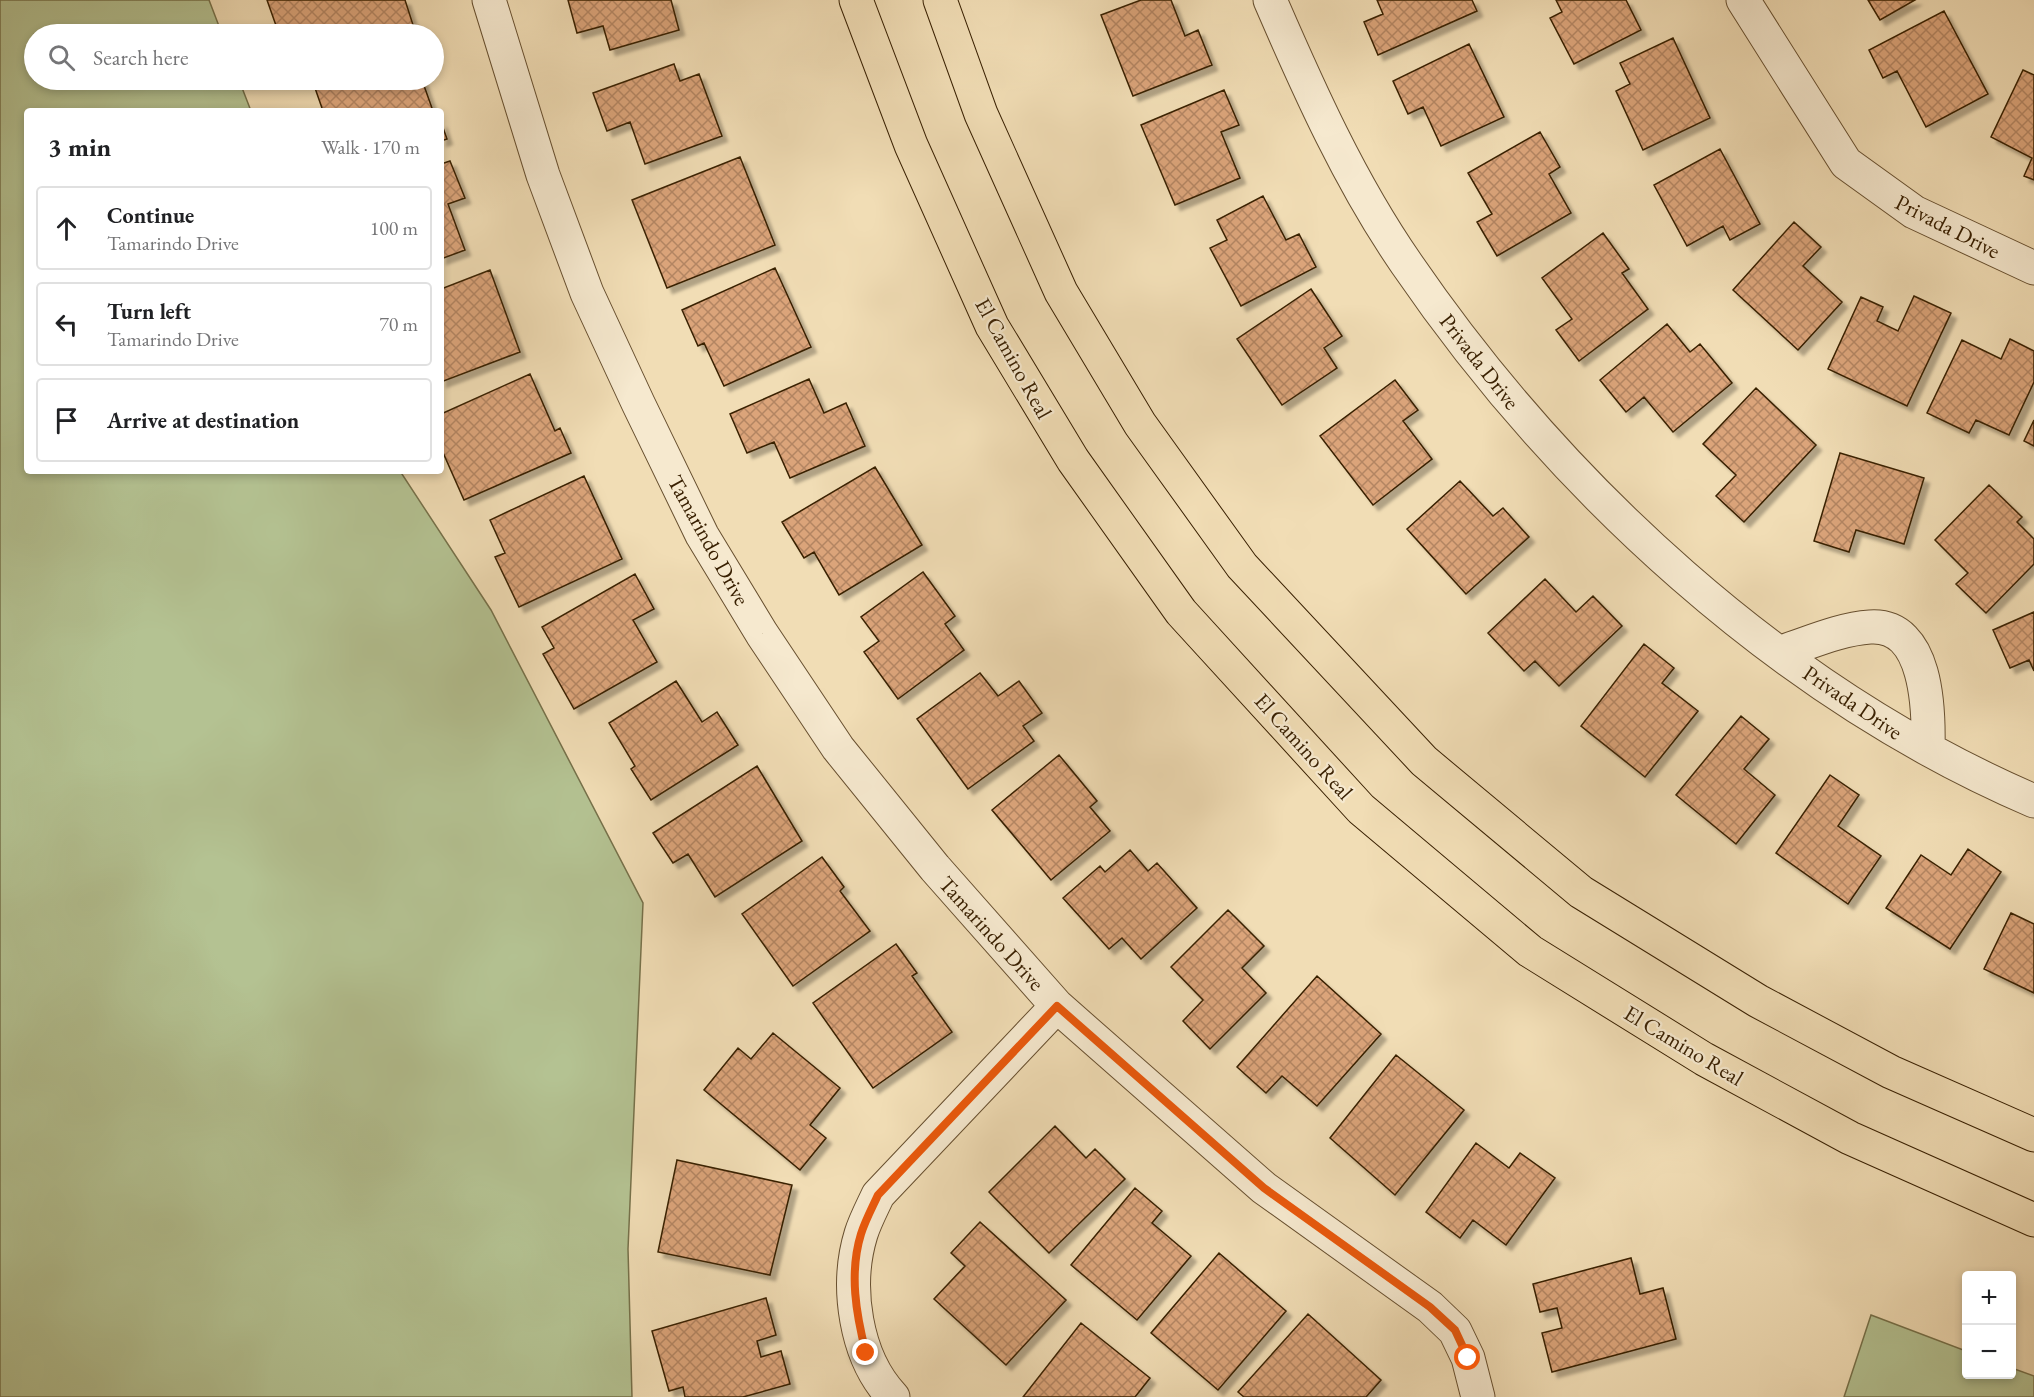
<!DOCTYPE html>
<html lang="en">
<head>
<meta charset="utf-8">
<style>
	body { margin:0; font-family:"EB Garamond",serif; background:#f2f2f2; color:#202124 }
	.controls { position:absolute; right:18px; bottom:18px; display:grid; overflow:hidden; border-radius:6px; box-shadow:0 3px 9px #0003 }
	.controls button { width:54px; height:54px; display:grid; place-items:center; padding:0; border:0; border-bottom:2px solid #e0e0e0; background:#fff; color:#202124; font:30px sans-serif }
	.stop { position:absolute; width:18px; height:18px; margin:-14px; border:4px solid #ea580c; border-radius:50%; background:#fff }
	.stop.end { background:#ea580c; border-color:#fff; box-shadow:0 2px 6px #0008 }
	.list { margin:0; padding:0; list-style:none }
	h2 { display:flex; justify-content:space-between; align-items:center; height:78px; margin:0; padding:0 24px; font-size:26px }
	h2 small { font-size:20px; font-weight:400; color:#757577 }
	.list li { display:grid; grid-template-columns:39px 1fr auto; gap:18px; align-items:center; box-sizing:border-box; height:84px; margin:0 12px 12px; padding:0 12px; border:2px solid #e0e0e0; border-radius:6px }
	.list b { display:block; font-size:22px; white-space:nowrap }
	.list p { margin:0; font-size:20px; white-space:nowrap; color:#757577 }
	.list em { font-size:20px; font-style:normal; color:#757577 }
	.icon { flex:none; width:33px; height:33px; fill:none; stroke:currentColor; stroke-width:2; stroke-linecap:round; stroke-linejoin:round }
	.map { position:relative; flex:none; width:2034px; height:1397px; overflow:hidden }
	.search { position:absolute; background:#fff; box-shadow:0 3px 9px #0003; left:24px; top:24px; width:420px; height:66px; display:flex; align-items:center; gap:15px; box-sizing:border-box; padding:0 21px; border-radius:33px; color:#757577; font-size:22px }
	.panel { position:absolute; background:#fff; box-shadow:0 3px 9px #0003; left:24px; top:108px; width:420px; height:366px; border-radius:6px }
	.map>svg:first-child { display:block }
	.grass { fill:#b4c292; stroke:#76714a; stroke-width:1.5 }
	.building { fill:url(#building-cross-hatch); stroke:#392002; stroke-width:1.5; filter:url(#shadow) }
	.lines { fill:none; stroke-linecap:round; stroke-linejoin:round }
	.minor-casing { stroke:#674f2f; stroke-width:35 }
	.major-casing { stroke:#392002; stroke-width:35 }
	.minor { stroke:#f6e9cf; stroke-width:33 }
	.major { stroke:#f1ddb5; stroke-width:33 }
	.route { stroke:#ea580c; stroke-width:8 }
	.labels { text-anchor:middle; stroke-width:4.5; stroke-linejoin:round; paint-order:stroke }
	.street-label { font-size:22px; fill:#392002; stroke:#f6e9cf }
</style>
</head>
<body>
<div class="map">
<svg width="2034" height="1397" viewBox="0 0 2034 1397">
	<defs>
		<pattern id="building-cross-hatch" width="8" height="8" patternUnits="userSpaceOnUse" patternTransform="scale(1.5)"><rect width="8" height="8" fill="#dba47a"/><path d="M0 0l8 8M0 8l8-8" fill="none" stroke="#b38562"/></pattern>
		<filter id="shadow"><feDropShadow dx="5.5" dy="5.5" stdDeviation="1.5" flood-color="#0004"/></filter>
	</defs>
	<rect width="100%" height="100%" fill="#f1ddb5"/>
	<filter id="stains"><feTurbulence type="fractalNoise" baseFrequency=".00333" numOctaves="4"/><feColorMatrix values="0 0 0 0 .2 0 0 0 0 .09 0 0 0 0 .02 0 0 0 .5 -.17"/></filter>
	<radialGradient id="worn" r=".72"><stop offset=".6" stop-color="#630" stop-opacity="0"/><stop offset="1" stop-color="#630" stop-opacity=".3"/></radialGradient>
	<path class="grass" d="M 0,0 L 209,0 L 222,34 L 34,34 L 34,80 L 239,80 L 251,111 L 27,111 L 27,471 L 400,471 L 491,610 L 643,903 L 628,1249 L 632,1397 L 0,1397 Z
		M 1871,1315 L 1966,1351 L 1966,1374 L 2012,1374 L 2012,1368 L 2034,1376 L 2034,1397 L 1844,1397 Z"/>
	<path class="building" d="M 267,0 L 405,0 L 414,28 L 395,34 L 279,34 Z
		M 568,0 L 671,0 L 679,30 L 610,50 L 603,26 L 577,33 Z
		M 1141,0 L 1171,0 L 1185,36 L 1198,30 L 1212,65 L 1133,96 L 1101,15 Z
		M 1377,0 L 1472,0 L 1477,11 L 1378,55 L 1364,22 L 1383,14 Z
		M 1556,0 L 1626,0 L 1641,30 L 1574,64 L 1550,18 L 1562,12 Z
		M 1868,0 L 1915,0 L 1880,20 Z
		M 1944,11 L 1988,94 L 1926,127 L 1897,71 L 1883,78 L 1869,50 Z
		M 1673,38 L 1710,118 L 1643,150 L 1616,91 L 1630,84 L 1620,63 Z
		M 1469,44 L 1504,117 L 1441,146 L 1423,107 L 1408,114 L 1393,81 Z
		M 674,64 L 680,81 L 699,74 L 722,136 L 645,164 L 630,122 L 607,131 L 593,93 Z
		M 2023,70 L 2034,75 L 2034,180 L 2024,176 L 2032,158 L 1991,137 Z
		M 340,80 L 422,80 L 433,111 L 323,111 L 315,88 Z
		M 1224,90 L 1239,125 L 1221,132 L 1240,178 L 1175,205 L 1141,125 Z
		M 441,122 L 447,139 L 441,141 Z
		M 1540,132 L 1560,167 L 1549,174 L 1571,213 L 1497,256 L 1477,222 L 1492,214 L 1468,173 Z
		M 1720,149 L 1760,224 L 1730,240 L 1723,226 L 1687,246 L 1654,185 Z
		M 740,157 L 775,245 L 667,288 L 632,200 Z
		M 450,161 L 465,198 L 448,204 L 465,250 L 441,259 L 441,164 Z
		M 1263,196 L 1286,240 L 1299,234 L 1316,267 L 1241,306 L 1210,248 L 1227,240 L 1217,220 Z
		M 1794,222 L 1821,247 L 1803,266 L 1842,302 L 1798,350 L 1733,290 Z
		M 1603,233 L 1629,269 L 1622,273 L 1648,309 L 1579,361 L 1556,330 L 1572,319 L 1542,278 Z
		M 775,268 L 811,347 L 724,386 L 704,343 L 698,346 L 682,310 Z
		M 490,270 L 520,352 L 441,382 L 441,289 Z
		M 1311,289 L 1342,336 L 1324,348 L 1337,368 L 1282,405 L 1237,339 Z
		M 1914,296 L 1951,313 L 1907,406 L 1828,369 L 1861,297 L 1883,307 L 1877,321 L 1898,331 Z
		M 1667,324 L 1690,352 L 1700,344 L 1732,383 L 1673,432 L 1644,397 L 1626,412 L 1600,380 Z
		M 2010,339 L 2034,351 L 2034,382 L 2009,435 L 1976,420 L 1969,433 L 1927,413 L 1962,340 L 2001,359 Z
		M 530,374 L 555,431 L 560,428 L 571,453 L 464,500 L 441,448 L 441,414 Z
		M 809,379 L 824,413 L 846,403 L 865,446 L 790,478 L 774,442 L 747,453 L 730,414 Z
		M 1395,380 L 1418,410 L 1403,421 L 1432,459 L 1373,505 L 1320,436 Z
		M 1756,388 L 1816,445 L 1744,522 L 1716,496 L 1736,475 L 1703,444 Z
		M 2034,420 L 2034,446 L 2024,441 Z
		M 1840,453 L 1924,478 L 1904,544 L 1856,530 L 1849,552 L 1814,541 Z
		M 875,467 L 922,545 L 839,595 L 814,552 L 804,558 L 782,522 Z
		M 584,476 L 622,559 L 519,607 L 495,557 L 505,553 L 490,520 Z
		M 1460,481 L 1493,516 L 1503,508 L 1529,537 L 1466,594 L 1407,529 Z
		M 1989,485 L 2022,517 L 2017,522 L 2034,539 L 2034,564 L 1986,613 L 1956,584 L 1968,573 L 1935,540 Z
		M 923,572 L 955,616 L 945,624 L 964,650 L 898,699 L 864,652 L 879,641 L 861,617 Z
		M 635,574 L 654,609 L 633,620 L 657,662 L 574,709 L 543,654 L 554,648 L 542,627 Z
		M 1545,579 L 1576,612 L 1593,596 L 1622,626 L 1559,686 L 1535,661 L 1524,671 L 1488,633 Z
		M 2034,612 L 2034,671 L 2029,660 L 2010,668 L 1993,630 Z
		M 1644,644 L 1674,668 L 1662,683 L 1698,711 L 1645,777 L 1581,726 Z
		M 980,673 L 998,696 L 1019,681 L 1042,713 L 1023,726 L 1034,741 L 968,789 L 917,719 Z
		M 676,681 L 702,722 L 717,712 L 738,745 L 651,800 L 631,769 L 635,766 L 609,723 Z
		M 1741,716 L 1769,739 L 1744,769 L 1775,795 L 1736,844 L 1676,795 Z
		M 1059,755 L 1097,801 L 1090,807 L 1110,831 L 1051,880 L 992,810 Z
		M 757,766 L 802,841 L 715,897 L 688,854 L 673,863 L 653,833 Z
		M 1830,775 L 1859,795 L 1838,826 L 1881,856 L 1848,904 L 1776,853 Z
		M 1968,849 L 2001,872 L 1950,949 L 1886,908 L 1921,855 L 1951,875 Z
		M 1130,850 L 1148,871 L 1157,863 L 1197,908 L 1141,959 L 1122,938 L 1109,949 L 1063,898 L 1100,866 L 1105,872 Z
		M 822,857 L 844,887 L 840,891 L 870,931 L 793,986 L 742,914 Z
		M 1228,910 L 1264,946 L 1242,968 L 1266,993 L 1210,1049 L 1183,1021 L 1203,1000 L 1171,967 Z
		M 2011,913 L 2034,924 L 2034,993 L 1984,969 Z
		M 896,944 L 917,973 L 912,976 L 952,1032 L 873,1088 L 813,1003 Z
		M 1317,976 L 1381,1034 L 1317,1106 L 1282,1076 L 1266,1093 L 1237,1067 Z
		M 773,1033 L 840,1088 L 810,1125 L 826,1138 L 800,1170 L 704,1090 L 738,1048 L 751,1059 Z
		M 1396,1055 L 1464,1110 L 1395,1195 L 1330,1138 Z
		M 1055,1126 L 1086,1158 L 1095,1149 L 1125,1179 L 1049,1253 L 989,1192 Z
		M 1476,1143 L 1509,1168 L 1520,1153 L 1555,1178 L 1506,1245 L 1473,1220 L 1460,1238 L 1426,1212 Z
		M 677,1160 L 792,1185 L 770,1275 L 658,1252 Z
		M 1135,1188 L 1162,1211 L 1152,1223 L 1191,1256 L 1137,1320 L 1071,1265 Z
		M 980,1222 L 1066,1300 L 1006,1365 L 934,1299 L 965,1266 L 951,1253 Z
		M 1219,1253 L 1286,1311 L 1218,1390 L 1151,1333 Z
		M 1631,1258 L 1640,1294 L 1663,1288 L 1676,1339 L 1552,1372 L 1542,1333 L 1562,1328 L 1557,1308 L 1540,1312 L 1533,1284 Z
		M 766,1298 L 776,1335 L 757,1341 L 761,1357 L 781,1351 L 790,1384 L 743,1397 L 685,1397 L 683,1387 L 669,1391 L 652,1331 Z
		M 1308,1314 L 1381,1380 L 1366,1397 L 1244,1397 L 1238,1392 Z
		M 1081,1323 L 1150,1378 L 1135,1397 L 1023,1397 Z"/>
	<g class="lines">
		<defs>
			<path id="minor" d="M 489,0 L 543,175 L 587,293 L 638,403 L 702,535 L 762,634 L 838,748 L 935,868 L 1057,1006 L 1264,1188 L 1430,1307 L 1455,1331 L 1468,1358 L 1478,1397
				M 1270,0 C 1309,90 1350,182 1406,263 C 1560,488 1782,693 2034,801
				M 1743,0 L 1846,163 L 1914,212 L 2034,268
				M 1781,652 C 1809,643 1840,629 1870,627 C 1928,623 1929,711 1928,749
				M 893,1397 C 855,1357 845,1286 861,1234 C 865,1221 872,1208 878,1195 L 1057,1006"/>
			<path id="major" d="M 856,0 L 911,145 L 992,326 L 1073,460 L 1181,612 L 1361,809 L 1530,951 L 1704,1059 L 1850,1138 L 2034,1220
				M 940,0 L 981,114 L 1061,292 L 1140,424 L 1242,566 L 1424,761 L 1581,892 L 1758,1001 L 1891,1072 L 2034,1135"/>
		</defs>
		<use href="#minor" class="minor-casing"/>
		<use href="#major" class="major-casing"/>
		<use href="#minor" class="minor"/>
		<use href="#major" class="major"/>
	</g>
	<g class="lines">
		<path class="route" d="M 866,1353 C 856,1314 849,1273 861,1234 C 865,1221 872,1208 878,1195 L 1057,1006 L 1264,1188 L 1430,1307 L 1455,1330 L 1468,1358"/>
	</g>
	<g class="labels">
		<g class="street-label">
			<text transform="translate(1948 226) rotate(27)" y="8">Privada Drive</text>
			<text transform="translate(1014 358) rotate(61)" y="8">El Camino Real</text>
			<text transform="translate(1480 361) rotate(52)" y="8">Privada Drive</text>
			<text transform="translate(709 540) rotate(61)" y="8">Tamarindo Drive</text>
			<text transform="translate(1853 702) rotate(34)" y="8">Privada Drive</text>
			<text transform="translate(1304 746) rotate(48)" y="8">El Camino Real</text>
			<text transform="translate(992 933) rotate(48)" y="8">Tamarindo Drive</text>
			<text transform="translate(1684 1045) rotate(31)" y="8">El Camino Real</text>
		</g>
	</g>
	<rect width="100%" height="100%" filter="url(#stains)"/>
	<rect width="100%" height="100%" fill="url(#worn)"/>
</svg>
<div class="controls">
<button>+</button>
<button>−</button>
</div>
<div class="stop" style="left:1468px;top:1358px"></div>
<div class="stop end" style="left:866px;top:1353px"></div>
<div class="search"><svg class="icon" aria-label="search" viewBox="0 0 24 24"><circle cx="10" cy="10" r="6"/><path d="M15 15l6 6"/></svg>Search here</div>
<section class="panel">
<h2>3 min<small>Walk · 170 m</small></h2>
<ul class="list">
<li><svg class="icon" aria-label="ahead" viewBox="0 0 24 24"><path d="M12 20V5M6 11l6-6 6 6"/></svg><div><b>Continue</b><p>Tamarindo Drive</p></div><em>100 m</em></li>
<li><svg class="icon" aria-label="left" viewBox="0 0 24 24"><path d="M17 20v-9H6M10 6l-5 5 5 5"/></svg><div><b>Turn left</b><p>Tamarindo Drive</p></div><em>70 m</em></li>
<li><svg class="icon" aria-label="arrive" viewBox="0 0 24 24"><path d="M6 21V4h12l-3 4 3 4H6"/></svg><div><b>Arrive at destination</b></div></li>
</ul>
</section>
</div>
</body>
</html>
